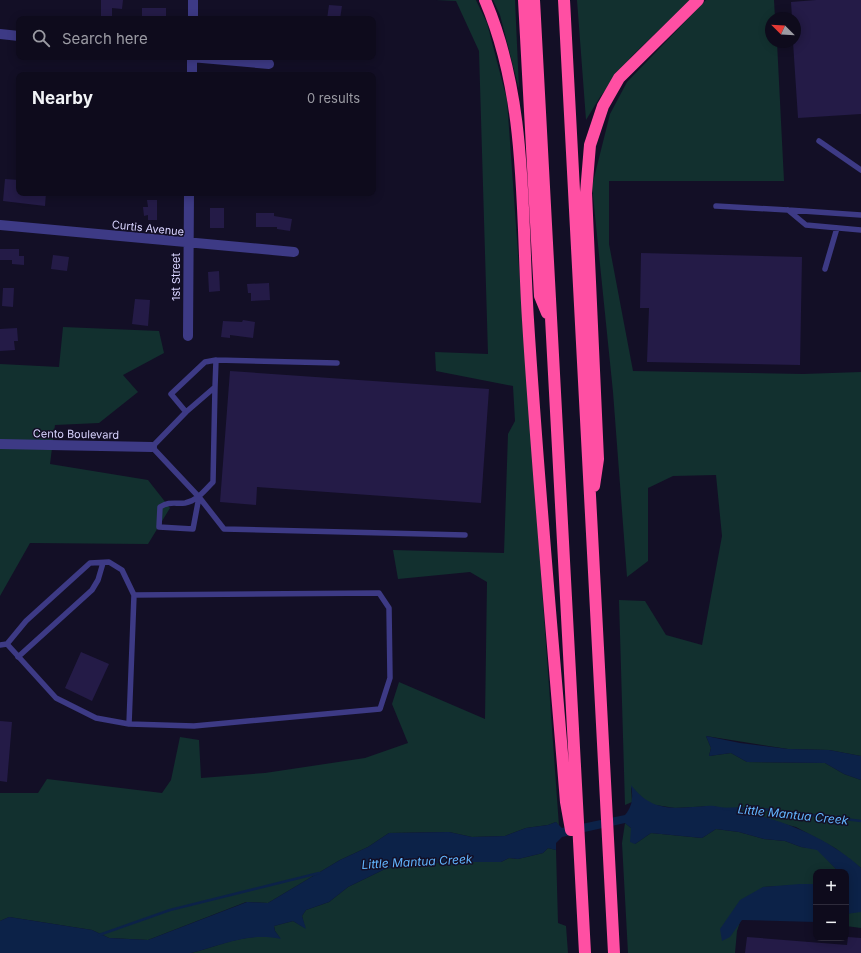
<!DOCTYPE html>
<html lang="en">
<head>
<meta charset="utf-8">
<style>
	body { margin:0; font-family:Inter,sans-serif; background:#171425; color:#f1f3f6 }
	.controls { position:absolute; right:12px; bottom:12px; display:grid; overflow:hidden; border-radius:8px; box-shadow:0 2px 10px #0003 }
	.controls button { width:36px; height:36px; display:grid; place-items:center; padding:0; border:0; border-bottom:1px solid #2e2b3b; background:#0e0b1c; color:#f1f3f6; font:20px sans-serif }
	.compass { position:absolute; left:765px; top:12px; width:36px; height:36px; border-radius:50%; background:#0e0b1c; box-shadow:0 2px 10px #0003; rotate:294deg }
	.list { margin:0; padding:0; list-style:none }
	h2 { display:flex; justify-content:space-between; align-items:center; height:52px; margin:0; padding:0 16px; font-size:17px }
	h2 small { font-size:13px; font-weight:400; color:#9b9ba3 }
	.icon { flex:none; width:22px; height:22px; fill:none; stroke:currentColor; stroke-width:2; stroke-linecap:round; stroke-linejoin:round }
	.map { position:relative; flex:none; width:861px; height:953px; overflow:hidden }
	.search { position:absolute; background:#0e0b1c; box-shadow:0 2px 10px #0003; left:16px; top:16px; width:360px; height:44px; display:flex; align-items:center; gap:10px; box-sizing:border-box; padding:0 14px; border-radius:8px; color:#9b9ba3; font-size:15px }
	.panel { position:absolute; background:#0e0b1c; box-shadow:0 2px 10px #0003; left:16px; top:72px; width:360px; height:124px; border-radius:8px }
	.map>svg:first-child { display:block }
	.green { fill:#12302f }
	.water { fill:#0c2248 }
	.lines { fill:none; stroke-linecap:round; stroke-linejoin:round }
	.stream { stroke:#0c2248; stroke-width:2.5 }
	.building { fill:#241b47 }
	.lane { stroke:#3d3a85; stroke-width:5.5 }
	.street { stroke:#3d3a85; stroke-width:10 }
	.highway { stroke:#ff4fa3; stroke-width:12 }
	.labels { text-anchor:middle; stroke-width:3; stroke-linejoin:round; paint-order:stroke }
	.street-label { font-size:11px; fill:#d9d4ff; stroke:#130f26 }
	.water-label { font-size:12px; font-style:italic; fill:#62b6ff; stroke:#130f26 }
</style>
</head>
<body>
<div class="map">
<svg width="861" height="953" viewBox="0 0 861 953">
	<rect width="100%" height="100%" fill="#130f26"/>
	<path class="green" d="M 436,0 L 476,0 L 487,23 L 507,100 L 559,826 L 556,822 L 548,825 L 526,828 L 505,836 L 472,837 L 449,832 L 389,833 L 368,847 L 340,860 L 268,903 L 246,902 L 148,940 L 109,938 L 92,930 L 9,917 L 0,921 L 0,793 L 38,793 L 47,779 L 162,793 L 171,780 L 180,737 L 199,740 L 201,778 L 265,773 L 365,758 L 408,743 L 392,704 L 399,682 L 485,719 L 487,582 L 470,572 L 398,579 L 393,550 L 504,553 L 508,434 L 515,421 L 513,386 L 436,371 L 435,352 L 488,354 L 479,51 L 456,1 Z
		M 493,0 L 515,0 L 519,89 L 500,15 Z
		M 577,0 L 690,0 L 632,56 L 600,97 L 586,120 Z
		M 706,0 L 774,0 L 775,18 L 771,18 L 771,42 L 777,42 L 784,181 L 609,181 L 609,244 L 633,371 L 803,374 L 861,372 L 861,756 L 829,750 L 788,749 L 706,736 L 711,748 L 709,756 L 731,753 L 747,762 L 825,763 L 844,774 L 861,780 L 861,868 L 835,848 L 796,827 L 713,806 L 675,808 L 649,804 L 631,787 L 632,802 L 625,805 L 619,600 L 645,601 L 666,635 L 702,645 L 722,536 L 716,475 L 673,476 L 648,488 L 648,561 L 627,577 L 613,392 L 592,186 L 610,114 L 627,82 Z
		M 63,327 L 159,331 L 164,353 L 123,375 L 138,392 L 99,423 L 55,425 L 50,464 L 148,480 L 170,508 L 148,544 L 30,543 L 0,596 L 0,364 L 59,367 Z
		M 625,823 L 631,828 L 635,844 L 651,833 L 702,838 L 716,829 L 739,832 L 764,839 L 785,841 L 801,847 L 817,849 L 839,872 L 816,872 L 816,884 L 763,887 L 730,937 L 740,922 L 737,931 L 735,953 L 628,953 L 622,843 Z
		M 548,848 L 556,850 L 558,923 L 566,926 L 568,953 L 191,953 C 222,945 248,932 280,938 L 275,931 L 274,926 L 293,921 L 305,928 L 302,916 L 306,910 L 329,902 L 348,887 L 385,869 L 433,859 L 458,862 L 501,862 L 509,858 L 518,859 L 543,853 Z
		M 858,911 L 861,912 L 861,928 L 846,926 L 846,914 Z"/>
	<path class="water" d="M 706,736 L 740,743 L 788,749 L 829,750 L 861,756 L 861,780 L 844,774 L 825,763 L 747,762 L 731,753 L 709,756 L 711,748 Z
		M 631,785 C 649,808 665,809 693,807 C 700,807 708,805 714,806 C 764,813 824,833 861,868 L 861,912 L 846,914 L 846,872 L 839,872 L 817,850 L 801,847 L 785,841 L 764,839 L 739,832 L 716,829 L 702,838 L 651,833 L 635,844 L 630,842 L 631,828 L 625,823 L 562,837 L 556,843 L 556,850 L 548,848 L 543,853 L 518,859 L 509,858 L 501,862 L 458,862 L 433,859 L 385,869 L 348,887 L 329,902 L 306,910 L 302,916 L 306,929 L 293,921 L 274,926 L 275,931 L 281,939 C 248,932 223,945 191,953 L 0,953 L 0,921 L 9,917 L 92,930 L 109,938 L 148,940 L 247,902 L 268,903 L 340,860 L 368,847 L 389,833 L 449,832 L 472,837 L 505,836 L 526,828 L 548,825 L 556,822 L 562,828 L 625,815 C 633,805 633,797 631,785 Z
		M 800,884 L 816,884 L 816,922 L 742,920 L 730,937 L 722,941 L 720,929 L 740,900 L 763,887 Z"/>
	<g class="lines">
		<path class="stream" d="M 724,809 L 754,808 L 861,821
			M 409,863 L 456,861
			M 99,935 L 170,910 L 319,873"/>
	</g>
	<path class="building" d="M 101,0 L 123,0 L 122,9 L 112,8 L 112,19 L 101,19 Z
		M 816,0 L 861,0 L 861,114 L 798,118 L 793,42 L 795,42 L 795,18 L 792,18 L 791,2 Z
		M 329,5 L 342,6 L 340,19 L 327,19 Z
		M 142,8 L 166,8 L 166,19 L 142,17 Z
		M 5,179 L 19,180 L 19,193 L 46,193 L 45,206 L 3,201 Z
		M 147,200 L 157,200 L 157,220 L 148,220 L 148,215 L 144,216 L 143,207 L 148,207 Z
		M 210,208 L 224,208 L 224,228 L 210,228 Z
		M 256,213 L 274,213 L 274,216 L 292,219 L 290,231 L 277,229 L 277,227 L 256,227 Z
		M 0,249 L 19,249 L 19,256 L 24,256 L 24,265 L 12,264 L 12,260 L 0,260 Z
		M 641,253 L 802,257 L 800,365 L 647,362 L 649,308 L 640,308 Z
		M 53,255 L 69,257 L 67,271 L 51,269 Z
		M 219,271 L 220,291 L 209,292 L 208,272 Z
		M 269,283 L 270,300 L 251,301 L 251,293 L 248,293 L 247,284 Z
		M 3,288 L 14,288 L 13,307 L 2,306 Z
		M 135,299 L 150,300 L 148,326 L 132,324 Z
		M 243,320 L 255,322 L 253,338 L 230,335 L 230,338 L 221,337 L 223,321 L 242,322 Z
		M 17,328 L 18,341 L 14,341 L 15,350 L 0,351 L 0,329 Z
		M 230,371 L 489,389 L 481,503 L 257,487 L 256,505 L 220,502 Z
		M 81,652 L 109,664 L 92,701 L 65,688 Z
		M 0,721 L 12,722 L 7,782 L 0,781 Z
		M 747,937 L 847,945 L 848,937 L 861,938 L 861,953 L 745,953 Z"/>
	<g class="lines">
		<path class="lane" d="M 819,141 L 861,170
			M 716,206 L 788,210 L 861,215
			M 788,210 L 806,225 L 861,230
			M 825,269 L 837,228
			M 215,387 L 216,360 L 337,363
			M 186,412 L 171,394 L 205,362 L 216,360
			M 199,497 L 193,529 L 159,527 L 160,507 C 169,501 175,504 185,503 C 197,501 205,490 213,482 L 215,387 L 186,412 L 152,447 L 199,497 L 224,529 L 465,535
			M 0,645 L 7,644 L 26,621 L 90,563 L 109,562 L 122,570 L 134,595 L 129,724 L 96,718 L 56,698 L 7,644
			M 18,657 L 92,590 L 98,580 L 103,563
			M 129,724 L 194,726 L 380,709 L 390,678 L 389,608 L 379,593 L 134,595"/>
		<path class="street" d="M 193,19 L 193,0
			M 0,34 L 19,36
			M 191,57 L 269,64
			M 192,75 L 192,57
			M 0,225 L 294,252
			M 188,336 L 189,193
			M 0,444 L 152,447"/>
		<path class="highway" d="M 485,0 C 528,100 521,213 528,320 C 538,481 553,641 566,802 L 571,830
			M 524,0 L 540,296 L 547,313
			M 534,0 L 585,953
			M 564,0 L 614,953
			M 594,486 L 598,459 L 586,193 L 590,145 L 603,106 L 619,78 L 698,0"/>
	</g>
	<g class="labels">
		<g class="street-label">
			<text transform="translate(148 228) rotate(6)" y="4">Curtis Avenue</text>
			<text transform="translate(176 277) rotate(-90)" y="4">1st Street</text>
			<text transform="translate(76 434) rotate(1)" y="4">Cento Boulevard</text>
		</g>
		<g class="water-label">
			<text transform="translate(793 815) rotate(6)" y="4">Little Mantua Creek</text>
			<text transform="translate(417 862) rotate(-3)" y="4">Little Mantua Creek</text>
		</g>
	</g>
</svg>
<div class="controls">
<button>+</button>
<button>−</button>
</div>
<svg class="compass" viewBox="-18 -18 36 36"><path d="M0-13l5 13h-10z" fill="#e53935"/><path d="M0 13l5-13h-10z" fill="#9b9ba3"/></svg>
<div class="search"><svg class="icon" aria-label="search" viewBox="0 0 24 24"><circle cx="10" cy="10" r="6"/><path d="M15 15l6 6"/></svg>Search here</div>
<section class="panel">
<h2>Nearby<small>0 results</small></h2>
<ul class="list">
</ul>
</section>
</div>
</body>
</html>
